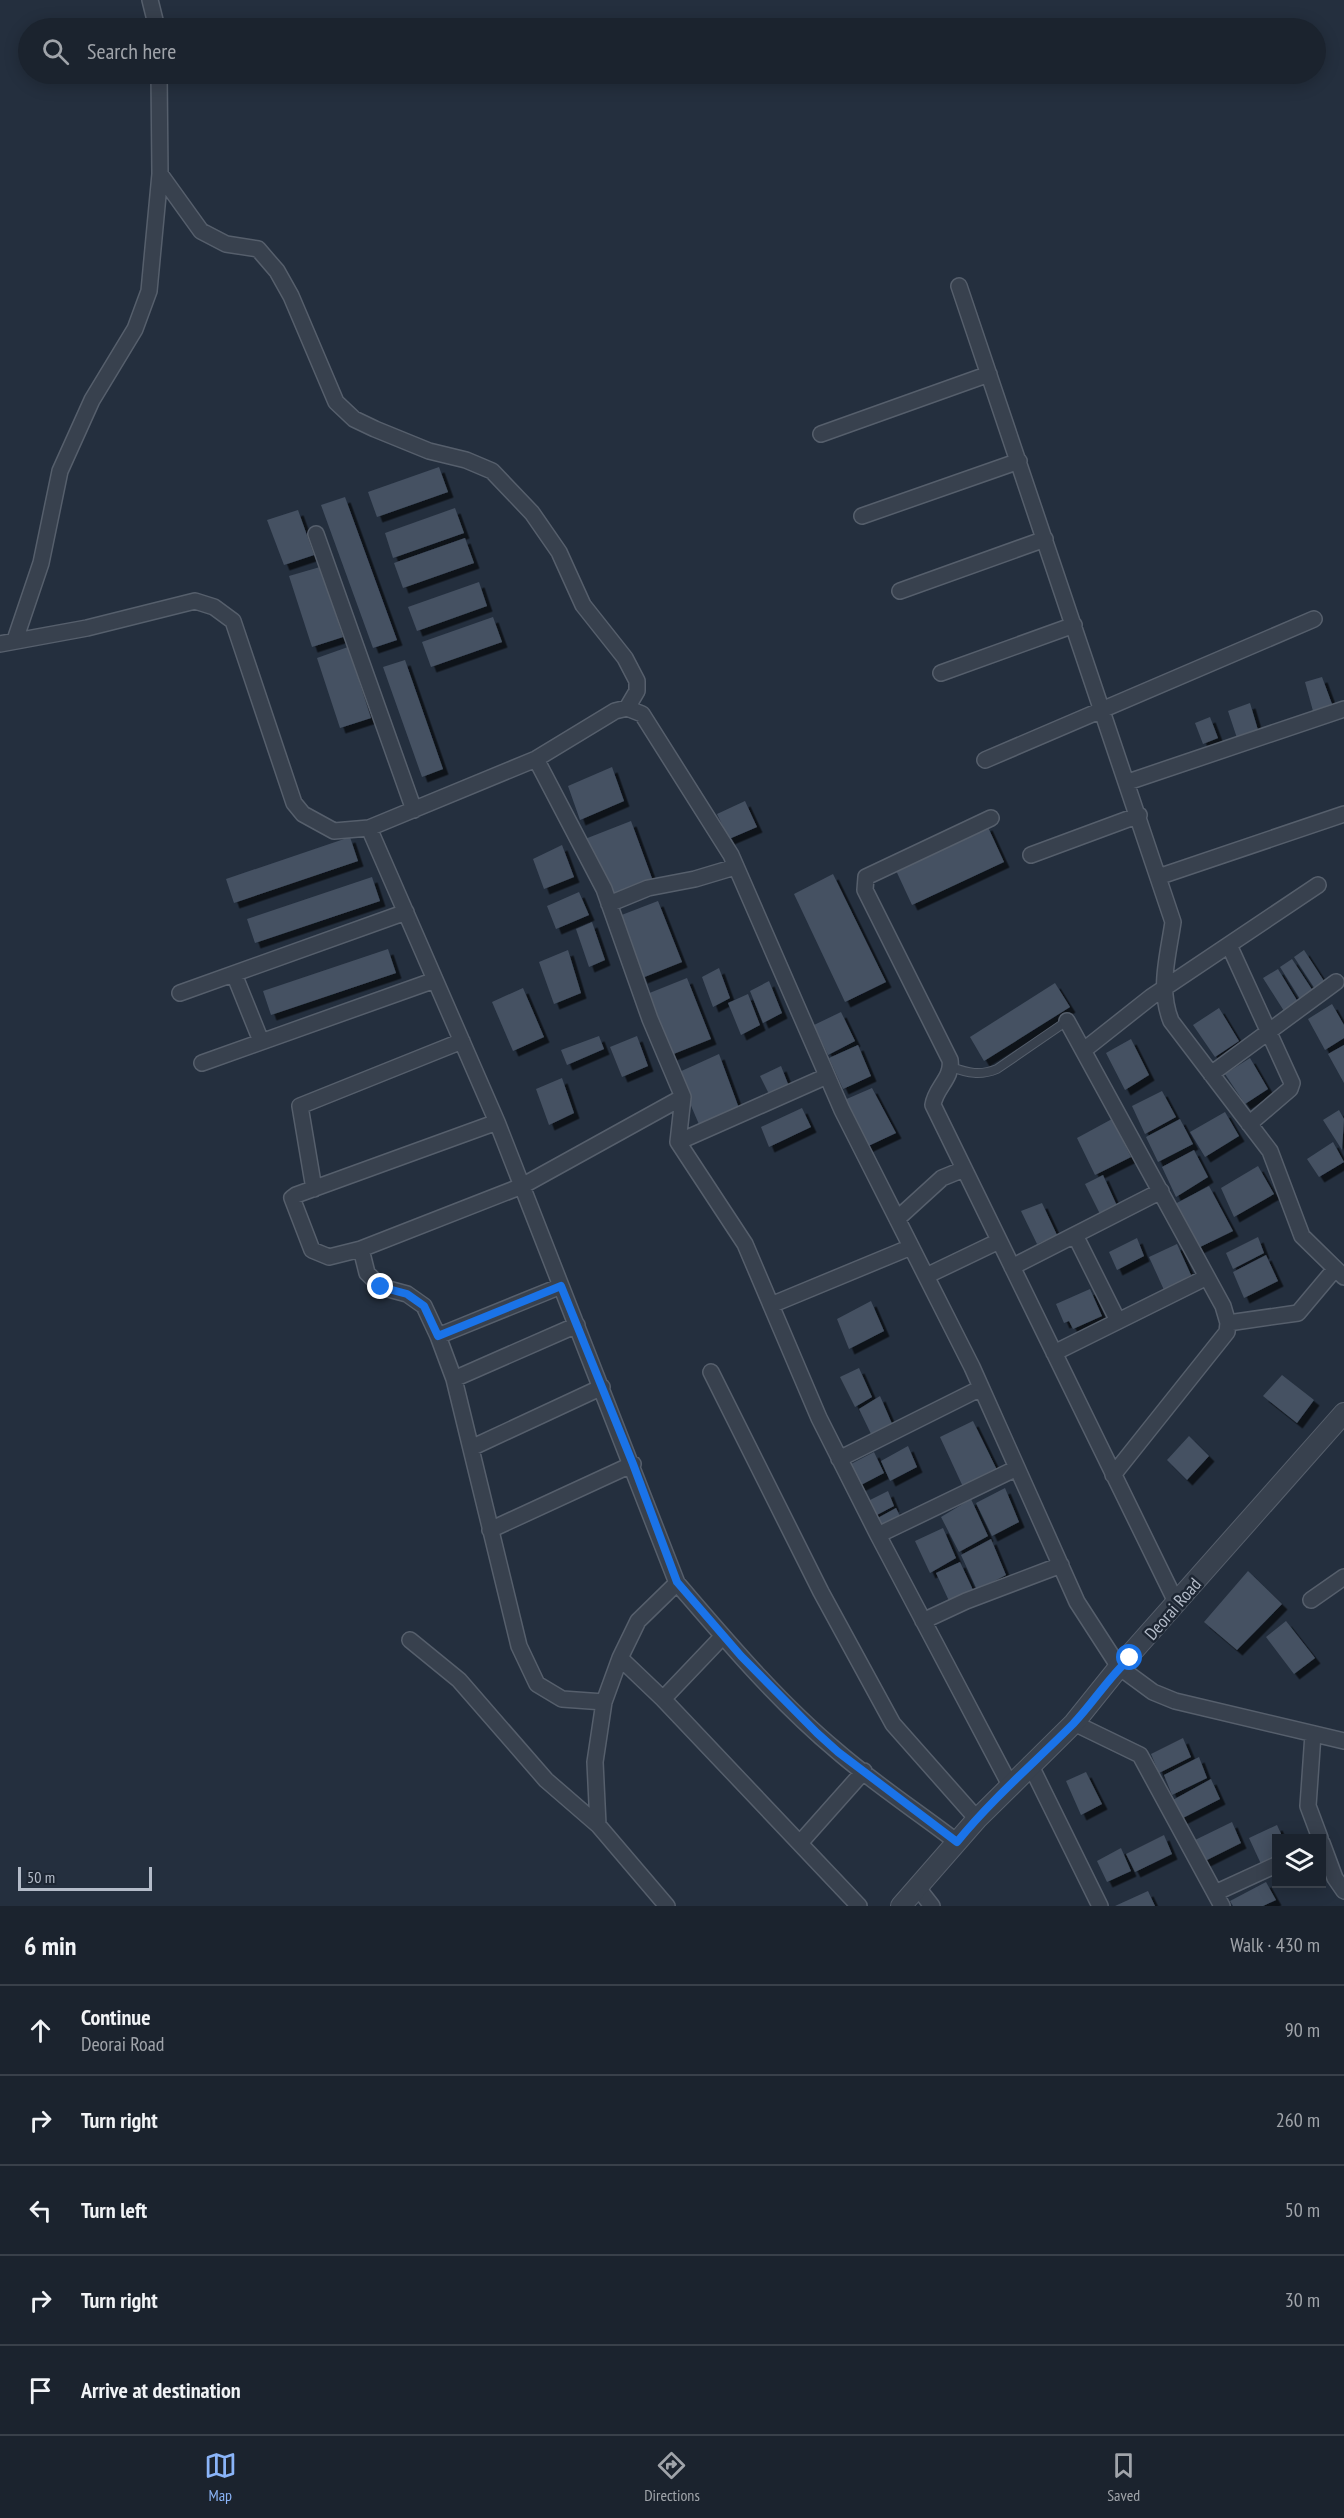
<!DOCTYPE html>
<html lang="en">
<head>
<meta charset="utf-8">
<style>
	body { margin:0; font-family:"PT Sans Narrow",sans-serif; background:#242b36; color:#f1f3f6 }
	.controls { position:absolute; right:18px; bottom:18px; display:grid; overflow:hidden; border-radius:0px; box-shadow:0 3px 15px #0003 }
	.controls button { width:54px; height:54px; display:grid; place-items:center; padding:0; border:0; border-bottom:2px solid #39404a; background:#1b232e; color:#f1f3f6; font:30px sans-serif }
	.scale { position:absolute; left:18px; bottom:15px; width:134px; box-sizing:border-box; padding-left:6px; border:3px solid #b4bcc9; border-top:0; font-size:16px; line-height:21px; white-space:nowrap; color:#b4bcc9; -webkit-text-stroke:4px #1d2633; paint-order:stroke }
	.stop { position:absolute; width:18px; height:18px; margin:-14px; border:4px solid #1a73e8; border-radius:50%; background:#fff }
	.stop.end { background:#1a73e8; border-color:#fff; box-shadow:0 2px 6px #0008 }
	.list { margin:0; padding:0; list-style:none }
	h2 { display:flex; justify-content:space-between; align-items:center; height:78px; margin:0; padding:0 24px; font-size:26px }
	h2 small { font-size:20px; font-weight:400; color:#a0a4aa }
	.list li { display:grid; grid-template-columns:39px 1fr auto; gap:18px; align-items:center; box-sizing:border-box; height:90px; padding:0 24px; border-top:2px solid #39404a }
	.list b { display:block; font-size:22px; white-space:nowrap }
	.list p { margin:0; font-size:20px; white-space:nowrap; color:#a0a4aa }
	.list em { font-size:20px; font-style:normal; color:#a0a4aa }
	.icon { flex:none; width:33px; height:33px; fill:none; stroke:currentColor; stroke-width:2; stroke-linecap:round; stroke-linejoin:round }
	.map { position:relative; flex:none; width:1344px; height:1906px; overflow:hidden }
	.search { position:absolute; background:#1b232e; box-shadow:0 3px 15px #0003; left:18px; right:18px; top:18px; height:66px; display:flex; align-items:center; gap:15px; box-sizing:border-box; padding:0 21px; border-radius:33px; color:#a0a4aa; font-size:22px }
	.sheet { height:528px; background:#1b232e }
	nav { display:flex; justify-content:space-around; align-items:center; box-sizing:border-box; height:84px; border-top:2px solid #39404a; background:#1b232e; font-size:16px; color:#a0a4aa }
	nav a { display:grid; justify-items:center; gap:3px }
	nav .on { color:#8ab4f8 }
	.map>svg:first-child { display:block }
	.building { fill:#455162; filter:url(#shadow) }
	.lines { fill:none; stroke-linecap:round; stroke-linejoin:round }
	.service-casing { stroke:#565f6c; stroke-width:10 }
	.minor-casing { stroke:#565f6c; stroke-width:18 }
	.tertiary-casing { stroke:#565f6c; stroke-width:22 }
	.service { stroke:#38414e; stroke-width:8 }
	.minor { stroke:#38414e; stroke-width:15 }
	.tertiary { stroke:#38414e; stroke-width:20 }
	.route { stroke:#1a73e8; stroke-width:8 }
	.labels { text-anchor:middle; stroke-width:5; stroke-linejoin:round; paint-order:stroke }
	.street-label { font-size:18px; fill:#b4bcc9; stroke:#1d2633 }
</style>
</head>
<body>
<div class="map">
<svg width="1344" height="1906" viewBox="0 0 1344 1906">
	<defs>
		<filter id="shadow"><feDropShadow dx="5.5" dy="5.5" stdDeviation="0" flood-color="#0009"/></filter>
	</defs>
	<rect width="100%" height="100%" fill="#242f3e"/>
	<path class="building" d="M 439,467 L 448,492 L 377,517 L 368,492 Z
		M 345,497 L 397,640 L 373,648 L 321,505 Z
		M 455,508 L 464,533 L 393,558 L 385,533 Z
		M 298,510 L 314,555 L 284,565 L 267,520 Z
		M 465,538 L 474,563 L 403,588 L 394,563 Z
		M 320,567 L 343,637 L 312,647 L 289,576 Z
		M 479,582 L 487,606 L 417,631 L 408,607 Z
		M 493,617 L 502,642 L 431,667 L 422,642 Z
		M 348,647 L 371,718 L 340,728 L 317,658 Z
		M 405,660 L 443,769 L 422,777 L 383,667 Z
		M 1322,677 L 1332,704 L 1313,711 L 1305,682 Z
		M 1250,703 L 1258,730 L 1237,738 L 1228,711 Z
		M 1210,717 L 1218,738 L 1203,744 L 1195,723 Z
		M 612,767 L 624,801 L 580,820 L 568,786 Z
		M 745,801 L 757,827 L 729,839 L 717,814 Z
		M 631,821 L 653,881 L 611,898 L 585,839 Z
		M 987,825 L 1004,862 L 912,905 L 893,864 Z
		M 350,837 L 358,861 L 234,903 L 226,879 Z
		M 562,845 L 574,877 L 544,889 L 533,859 Z
		M 833,874 L 886,982 L 845,1002 L 794,894 Z
		M 372,877 L 380,901 L 255,943 L 247,919 Z
		M 579,892 L 589,915 L 556,929 L 547,906 Z
		M 658,901 L 682,962 L 642,978 L 619,916 Z
		M 592,922 L 605,960 L 589,967 L 576,929 Z
		M 388,949 L 396,973 L 271,1015 L 263,991 Z
		M 568,950 L 581,993 L 554,1004 L 539,962 Z
		M 1304,950 L 1324,981 L 1315,989 L 1294,957 Z
		M 1292,959 L 1313,991 L 1300,999 L 1280,967 Z
		M 719,968 L 730,998 L 713,1007 L 702,977 Z
		M 1278,969 L 1298,1002 L 1284,1011 L 1263,978 Z
		M 687,978 L 711,1039 L 671,1055 L 647,994 Z
		M 769,981 L 782,1013 L 763,1023 L 750,991 Z
		M 1055,983 L 1070,1007 L 984,1061 L 970,1037 Z
		M 523,988 L 544,1037 L 513,1051 L 492,1002 Z
		M 748,994 L 760,1025 L 741,1035 L 728,1003 Z
		M 1332,1004 L 1344,1025 L 1344,1038 L 1325,1050 L 1308,1019 Z
		M 1219,1008 L 1239,1041 L 1215,1057 L 1193,1025 Z
		M 841,1012 L 855,1041 L 828,1055 L 814,1025 Z
		M 599,1036 L 604,1049 L 567,1065 L 561,1050 Z
		M 637,1036 L 648,1066 L 622,1077 L 610,1047 Z
		M 1131,1039 L 1149,1075 L 1125,1090 L 1106,1053 Z
		M 858,1045 L 871,1076 L 843,1089 L 829,1058 Z
		M 1344,1045 L 1344,1083 L 1328,1054 Z
		M 719,1054 L 740,1111 L 701,1129 L 677,1073 Z
		M 1250,1058 L 1268,1089 L 1245,1104 L 1225,1074 Z
		M 781,1066 L 790,1089 L 771,1098 L 760,1076 Z
		M 562,1078 L 574,1113 L 549,1125 L 536,1089 Z
		M 872,1088 L 896,1133 L 864,1148 L 842,1101 Z
		M 1162,1091 L 1176,1117 L 1145,1134 L 1132,1106 Z
		M 802,1108 L 811,1127 L 769,1147 L 761,1127 Z
		M 1339,1110 L 1344,1119 L 1342,1150 L 1323,1120 Z
		M 1225,1112 L 1239,1136 L 1205,1157 L 1190,1132 Z
		M 1112,1119 L 1131,1157 L 1095,1175 L 1077,1138 Z
		M 1180,1119 L 1193,1144 L 1158,1162 L 1146,1137 Z
		M 1333,1142 L 1344,1162 L 1319,1177 L 1307,1159 Z
		M 1194,1150 L 1208,1177 L 1176,1197 L 1162,1167 Z
		M 1258,1166 L 1274,1194 L 1234,1217 L 1221,1188 Z
		M 1103,1175 L 1118,1208 L 1101,1216 L 1085,1184 Z
		M 1209,1186 L 1233,1231 L 1198,1248 L 1175,1204 Z
		M 1042,1203 L 1057,1235 L 1037,1244 L 1021,1211 Z
		M 1258,1237 L 1264,1253 L 1233,1269 L 1226,1253 Z
		M 1137,1238 L 1144,1256 L 1117,1270 L 1109,1252 Z
		M 1177,1244 L 1191,1275 L 1164,1290 L 1149,1257 Z
		M 1266,1255 L 1278,1281 L 1244,1298 L 1233,1272 Z
		M 1090,1289 L 1102,1316 L 1073,1329 L 1069,1321 L 1064,1323 L 1056,1304 Z
		M 871,1301 L 884,1331 L 849,1349 L 837,1319 Z
		M 859,1368 L 872,1397 L 855,1407 L 840,1377 Z
		M 1282,1375 L 1314,1400 L 1297,1423 L 1263,1396 Z
		M 880,1396 L 893,1426 L 873,1438 L 859,1409 Z
		M 973,1421 L 998,1472 L 964,1489 L 940,1437 Z
		M 1189,1436 L 1209,1456 L 1187,1480 L 1167,1460 Z
		M 908,1446 L 917,1467 L 890,1481 L 881,1461 Z
		M 874,1452 L 884,1473 L 859,1486 L 849,1465 Z
		M 1005,1488 L 1019,1522 L 992,1536 L 976,1503 Z
		M 888,1491 L 894,1506 L 873,1517 L 866,1502 Z
		M 971,1499 L 988,1536 L 959,1552 L 941,1517 Z
		M 896,1508 L 902,1520 L 881,1531 L 874,1520 Z
		M 943,1528 L 956,1558 L 930,1573 L 915,1541 Z
		M 991,1539 L 1006,1575 L 977,1590 L 961,1555 Z
		M 960,1562 L 974,1592 L 950,1603 L 936,1573 Z
		M 1248,1571 L 1282,1604 L 1237,1650 L 1204,1622 Z
		M 1286,1621 L 1315,1658 L 1294,1674 L 1266,1637 Z
		M 1183,1738 L 1191,1757 L 1159,1773 L 1151,1754 Z
		M 1199,1757 L 1207,1778 L 1172,1795 L 1164,1775 Z
		M 1086,1772 L 1102,1804 L 1081,1815 L 1066,1781 Z
		M 1211,1779 L 1220,1799 L 1179,1820 L 1171,1801 Z
		M 1232,1822 L 1241,1843 L 1203,1862 L 1193,1841 Z
		M 1277,1825 L 1283,1838 L 1276,1838 L 1276,1857 L 1261,1864 L 1249,1838 Z
		M 1164,1835 L 1172,1854 L 1135,1872 L 1126,1854 Z
		M 1121,1848 L 1131,1871 L 1107,1882 L 1097,1861 Z
		M 1266,1882 L 1276,1900 L 1263,1906 L 1233,1906 L 1230,1901 Z
		M 1148,1891 L 1155,1906 L 1115,1906 Z"/>
	<g class="lines">
		<defs>
			<path id="service" d="M 951,1067 C 968,1073 980,1076 997,1069 L 1067,1021"/>
			<path id="minor" d="M 150,0 L 157,28
				M 159,74 L 160,174 L 201,231 L 226,244 L 258,249 L 277,271 L 291,296 L 336,402 L 354,419 L 375,429 L 429,451 L 466,460 L 492,471 L 532,513 L 559,552 L 583,605 L 625,658 L 637,681 L 637,691 L 627,708
				M 959,286 L 1173,922 C 1168,956 1158,989 1171,1021 L 1270,1151 L 1302,1236 L 1344,1277
				M 821,434 L 989,374
				M 862,516 L 1019,461
				M 316,534 L 414,810
				M 900,591 L 1045,539
				M 15,640 L 41,563 L 60,471 L 92,400 L 135,329 L 149,291 L 160,174
				M 0,644 L 87,628 L 195,601 L 214,607 L 233,621 L 294,803 L 303,814 L 334,831 L 369,828 L 536,759 L 615,711 L 627,708 L 642,714 L 731,855 L 842,1110 L 972,1367 L 1077,1602 L 1119,1667 L 1153,1692 L 1175,1701 L 1344,1741
				M 941,673 L 1074,625
				M 536,759 L 604,889 L 650,1019 L 683,1097 L 678,1142 L 745,1244 L 819,1418 L 878,1535 L 1010,1785
				M 985,760 L 1314,619
				M 1128,782 L 1344,709
				M 991,818 L 866,877 L 865,890 L 950,1060 C 953,1078 935,1088 933,1105 L 1177,1604
				M 369,828 L 497,1122 L 677,1583 L 638,1621 L 620,1658 L 663,1699 L 859,1906
				M 1031,855 L 1139,815
				M 1158,877 L 1344,814
				M 609,904 L 648,888 L 695,879 L 735,867
				M 1229,945 L 1292,1083 L 1290,1089 L 1249,1124
				M 234,974 L 261,1041
				M 180,993 L 406,912
				M 1067,1021 L 1223,1306 L 1228,1323 L 1227,1332 L 1113,1475
				M 1084,1050 L 1151,997 L 1318,885
				M 202,1063 L 435,980
				M 1211,1074 L 1336,982
				M 678,1142 L 827,1076
				M 314,1189 L 300,1106 L 462,1041
				M 897,1219 L 942,1178 L 964,1169
				M 1075,1235 L 1118,1321
				M 361,1249 L 329,1257 L 312,1250 L 292,1198 L 296,1195 L 497,1122
				M 1012,1267 L 1161,1191
				M 926,1276 L 999,1241
				M 771,1305 L 911,1247
				M 1228,1323 L 1298,1313 L 1335,1269
				M 438,1336 L 561,1286
				M 1054,1353 L 1207,1277
				M 711,1372 L 821,1592 L 893,1724 L 977,1819
				M 454,1379 L 577,1325
				M 471,1448 L 602,1387
				M 839,1459 L 981,1388
				M 490,1530 L 633,1464
				M 878,1535 L 1017,1468
				M 677,1583 C 727,1641 778,1702 837,1751 C 875,1784 918,1812 957,1842
				M 1311,1600 L 1344,1577
				M 923,1621 L 966,1601 L 1061,1565
				M 410,1640 L 459,1680 L 546,1780 L 598,1825 L 667,1906
				M 663,1699 L 723,1636
				M 604,1702 L 620,1658
				M 1074,1723 L 1140,1755 L 1222,1906
				M 1313,1734 L 1308,1806 L 1320,1838
				M 1030,1764 L 1100,1906
				M 598,1825 L 595,1762 L 604,1702 L 562,1699 L 537,1684 L 519,1646 L 454,1379 L 438,1336 L 424,1306 L 407,1294 L 381,1287 L 367,1273 L 361,1249 L 522,1186 L 683,1097
				M 800,1843 L 864,1771
				M 1322,1843 L 1335,1878 L 1344,1891
				M 918,1888 L 932,1906
				M 1215,1893 L 1276,1865"/>
			<path id="tertiary" d="M 901,1906 L 977,1819 L 1074,1723 L 1119,1667 L 1344,1413"/>
		</defs>
		<use href="#service" class="service-casing"/>
		<use href="#minor" class="minor-casing"/>
		<use href="#tertiary" class="tertiary-casing"/>
		<use href="#service" class="service"/>
		<use href="#minor" class="minor"/>
		<use href="#tertiary" class="tertiary"/>
	</g>
	<g class="lines">
		<path class="route" d="M 381,1287 L 407,1294 L 424,1306 L 438,1336 L 561,1286 L 633,1464 L 677,1582 L 741,1656 L 817,1733 L 838,1752 L 957,1842 C 992,1799 1034,1763 1073,1724 C 1093,1703 1109,1677 1130,1658"/>
	</g>
	<g class="labels">
		<g class="street-label">
			<text transform="translate(1173 1609) rotate(-49)" y="6">Deorai Road</text>
		</g>
	</g>
</svg>
<div class="controls">
<button><svg class="icon" aria-label="layers" viewBox="0 0 24 24"><path d="M12 4l9 5-9 5-9-5zM3 14l9 5 9-5"/></svg></button>
</div>
<div class="scale">50 m</div>
<div class="stop" style="left:1130px;top:1658px"></div>
<div class="stop end" style="left:381px;top:1287px"></div>
<div class="search"><svg class="icon" aria-label="search" viewBox="0 0 24 24"><circle cx="10" cy="10" r="6"/><path d="M15 15l6 6"/></svg>Search here</div>
</div>
<section class="sheet">
<h2>6 min<small>Walk · 430 m</small></h2>
<ul class="list">
<li><svg class="icon" aria-label="ahead" viewBox="0 0 24 24"><path d="M12 20V5M6 11l6-6 6 6"/></svg><div><b>Continue</b><p>Deorai Road</p></div><em>90 m</em></li>
<li><svg class="icon" aria-label="right" viewBox="0 0 24 24"><path d="M7 20v-9h11M14 6l5 5-5 5"/></svg><div><b>Turn right</b></div><em>260 m</em></li>
<li><svg class="icon" aria-label="left" viewBox="0 0 24 24"><path d="M17 20v-9H6M10 6l-5 5 5 5"/></svg><div><b>Turn left</b></div><em>50 m</em></li>
<li><svg class="icon" aria-label="right" viewBox="0 0 24 24"><path d="M7 20v-9h11M14 6l5 5-5 5"/></svg><div><b>Turn right</b></div><em>30 m</em></li>
<li><svg class="icon" aria-label="arrive" viewBox="0 0 24 24"><path d="M6 21V4h12l-3 4 3 4H6"/></svg><div><b>Arrive at destination</b></div></li>
</ul>
</section>
<nav>
<a class="on"><svg class="icon" aria-label="map" viewBox="0 0 24 24"><path d="M3 6l6-2 6 2 6-2v14l-6 2-6-2-6 2zM9 4v14M15 6v14"/></svg>Map</a>
<a><svg class="icon" aria-label="directions" viewBox="0 0 24 24"><path d="M12 3l9 9-9 9-9-9zM9 14v-3h6M13 9l2 2-2 2"/></svg>Directions</a>
<a><svg class="icon" aria-label="saved" viewBox="0 0 24 24"><path d="M7 4h10v16l-5-4-5 4z"/></svg>Saved</a>
</nav>
</body>
</html>
